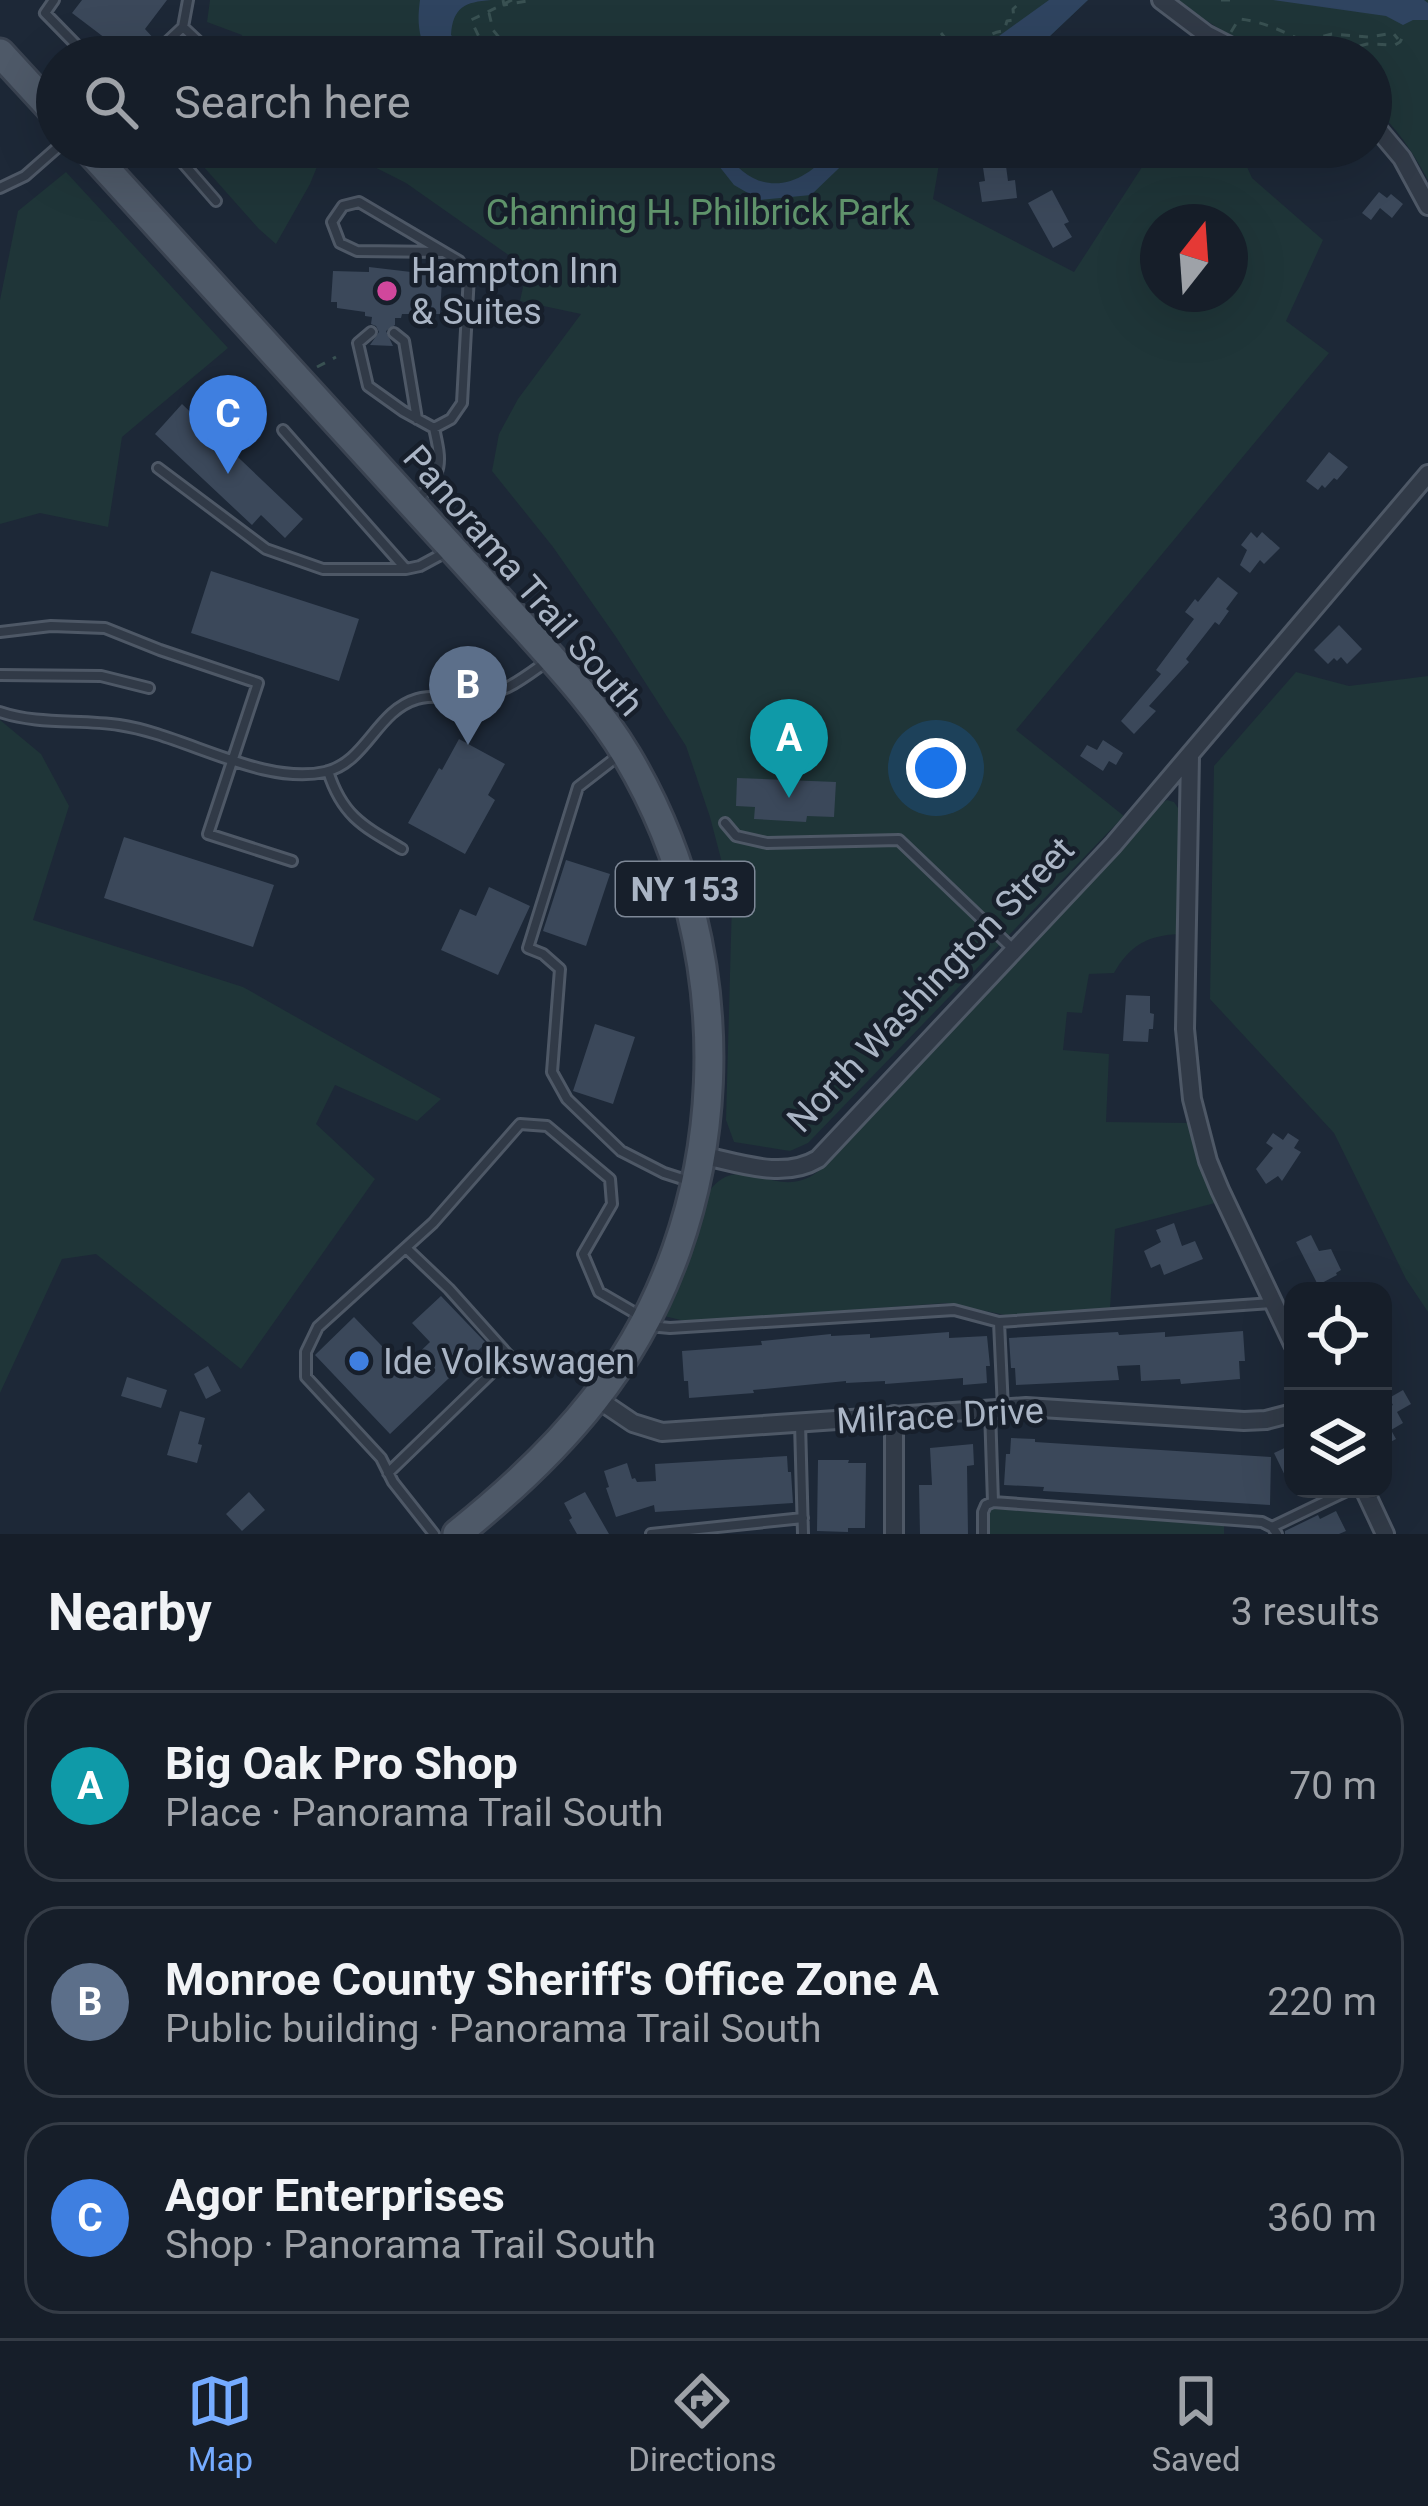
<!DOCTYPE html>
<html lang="en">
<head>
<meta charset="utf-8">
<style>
	body { margin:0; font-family:Roboto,sans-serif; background:#1f2731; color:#f1f3f6 }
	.controls { position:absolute; right:36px; bottom:36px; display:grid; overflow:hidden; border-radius:24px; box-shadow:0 12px 48px #0002 }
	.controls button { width:108px; height:108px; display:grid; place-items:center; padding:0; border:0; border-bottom:3px solid #353c46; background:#161e29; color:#f1f3f6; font:60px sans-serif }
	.compass { position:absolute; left:1140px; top:204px; width:108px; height:108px; border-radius:50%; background:#161e29; box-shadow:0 12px 48px #0002; rotate:17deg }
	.you { position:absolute; left:936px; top:768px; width:42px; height:42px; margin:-30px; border:9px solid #fff; border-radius:50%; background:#1a73e8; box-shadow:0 0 0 18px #1a73e833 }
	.badge { display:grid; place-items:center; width:78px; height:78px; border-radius:50%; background:#75abff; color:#fff; font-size:39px; font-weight:700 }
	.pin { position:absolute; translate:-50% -99px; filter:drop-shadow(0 3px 6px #0008) }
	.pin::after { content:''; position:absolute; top:63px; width:42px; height:36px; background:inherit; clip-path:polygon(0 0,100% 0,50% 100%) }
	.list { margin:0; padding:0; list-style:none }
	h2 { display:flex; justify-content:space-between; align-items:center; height:156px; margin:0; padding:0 48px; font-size:51px }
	h2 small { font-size:39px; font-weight:400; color:#9ea2a8 }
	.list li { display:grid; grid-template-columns:78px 1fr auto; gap:36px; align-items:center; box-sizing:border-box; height:192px; margin:0 24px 24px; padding:0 24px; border:3px solid #353c46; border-radius:36px }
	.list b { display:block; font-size:45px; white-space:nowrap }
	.list p { margin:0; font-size:39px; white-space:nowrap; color:#9ea2a8 }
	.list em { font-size:39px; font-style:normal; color:#9ea2a8 }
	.icon { flex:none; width:66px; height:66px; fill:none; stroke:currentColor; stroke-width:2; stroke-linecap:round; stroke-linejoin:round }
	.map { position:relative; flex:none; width:1428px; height:1534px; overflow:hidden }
	.search { position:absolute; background:#161e29; box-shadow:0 12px 48px #0002; left:36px; right:36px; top:36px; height:132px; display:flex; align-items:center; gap:30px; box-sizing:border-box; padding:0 42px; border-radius:66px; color:#9ea2a8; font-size:45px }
	.sheet { height:804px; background:#161e29 }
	nav { display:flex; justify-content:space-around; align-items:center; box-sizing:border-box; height:168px; border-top:3px solid #353c46; background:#161e29; font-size:33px; color:#9ea2a8 }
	nav a { display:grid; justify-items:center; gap:6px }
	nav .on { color:#75abff }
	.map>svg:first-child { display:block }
	.green { fill:#1f3538; fill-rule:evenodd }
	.water { fill:#2f4460 }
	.building { fill:#3b485a }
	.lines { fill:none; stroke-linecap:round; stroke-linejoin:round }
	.lane-casing { stroke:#4e5866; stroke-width:14 }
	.street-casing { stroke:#4e5866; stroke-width:22 }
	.primary-casing { stroke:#3a4351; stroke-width:33 }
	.path { stroke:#395152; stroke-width:3; stroke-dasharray:9 9; stroke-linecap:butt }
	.lane { stroke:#313a47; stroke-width:8 }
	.street { stroke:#313a47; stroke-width:16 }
	.primary { stroke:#4e5968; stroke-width:27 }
	.hotel-dot { fill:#d1479c; stroke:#171f2b; stroke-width:4.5 }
	.shop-dot { fill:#3f7fe0; stroke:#171f2b; stroke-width:4.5 }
	.labels { text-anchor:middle; stroke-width:9; stroke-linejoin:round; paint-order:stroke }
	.shield { fill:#171f2b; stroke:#7e8897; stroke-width:3 }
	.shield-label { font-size:33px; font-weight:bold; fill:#aab5c5 }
	.park-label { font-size:36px; fill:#61966d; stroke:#171f2b }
	.poi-label { font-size:36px; fill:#aab5c5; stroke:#171f2b; text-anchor:start }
	.street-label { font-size:36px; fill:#aab5c5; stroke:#171f2b }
</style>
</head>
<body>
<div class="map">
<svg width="1428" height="1534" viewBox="0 0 1428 1534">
	<rect width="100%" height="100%" fill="#1d2837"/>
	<path class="green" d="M 210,0 L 1088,0 L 1050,36 L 1019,57 L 243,57 L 242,35 L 207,22 Z
		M 1175,0 L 1428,0 L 1428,180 C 1413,153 1396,125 1371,106 L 1371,57 L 1275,57 L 1235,39 Z
		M 195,147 L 325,147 L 310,184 L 276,244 L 259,229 L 195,157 Z
		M 335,147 L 942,147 L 933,199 L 1074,272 L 1155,147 L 1248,147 L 1243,158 L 1252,178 L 1323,240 L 1286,321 L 1329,353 L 1016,730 L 1124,816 L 808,1143 L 790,1151 L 734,1142 L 726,1120 L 732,901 L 710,817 L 686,746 L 616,637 L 553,547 L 492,471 L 499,434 L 518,399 L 581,314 L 520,301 L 527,268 L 406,183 ZM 1158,222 L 1230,222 L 1230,294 L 1158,294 Z
		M 66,172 L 228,348 L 122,437 L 108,527 L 40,513 L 0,524 L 0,300 L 18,211 Z
		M 1296,672 L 1349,686 L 1428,676 L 1428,1312 L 1406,1279 L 1334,1133 L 1210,999 L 1214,766 Z
		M 0,720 L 41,754 L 69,806 L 33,920 L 243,987 L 441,1099 L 417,1121 L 335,1085 L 316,1124 L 375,1179 L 241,1369 L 96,1254 L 62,1259 L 0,1393 Z
		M 1167,800 L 1174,802 L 1182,814 L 1178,934 C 1147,936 1130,945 1114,973 L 1089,974 L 1082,1013 L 1067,1012 L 1063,1050 L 1109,1054 L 1106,1122 L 1190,1123 L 1219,1202 L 1115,1229 L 1110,1309 L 1010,1316 L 946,1303 L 689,1322 L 664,1316 L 678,1289 L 710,1190 C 748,1142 790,1226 840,1145 L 1160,804 Z
		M 993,1509 L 1224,1524 L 1224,1534 L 989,1534 L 989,1512 Z"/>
	<path class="water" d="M 420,0 L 491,0 C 465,2 453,7 451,35 L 472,57 L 430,57 C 418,38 417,22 420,0 Z
		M 1049,0 L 1088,0 L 1050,36 L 1019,57 L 970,57 Z
		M 1273,0 L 1424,0 L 1428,3 L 1428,20 L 1413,20 L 1403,25 L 1386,16 Z
		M 704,147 L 741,147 L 724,149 C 754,199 802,191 833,147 L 861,147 L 811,195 L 760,200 L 734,185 Z"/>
	<path class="building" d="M 82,0 L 167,0 L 145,29 L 156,41 L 139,57 L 130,57 L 72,13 Z
		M 1105,36 L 1122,57 L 1089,57 L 1081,47 L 1093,38 L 1097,43 Z
		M 1004,151 L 1008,181 L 1015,180 L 1017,198 L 982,202 L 979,182 L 985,181 L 981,154 Z
		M 1052,190 L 1069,222 L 1064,224 L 1072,237 L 1053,248 L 1028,203 Z
		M 1379,192 L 1387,198 L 1391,194 L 1403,204 L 1392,218 L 1380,208 L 1371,220 L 1362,213 Z
		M 369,267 L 428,274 L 428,279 L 442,280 L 440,314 L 402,314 L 401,318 L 395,318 L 395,325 L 386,331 L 393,346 L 370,345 L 379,332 L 376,326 L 371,324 L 372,317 L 365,316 L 365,312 L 337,308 L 337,302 L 331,302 L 333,271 L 369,272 Z
		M 182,404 L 303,519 L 285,538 L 261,515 L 252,525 L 155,434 Z
		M 1329,452 L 1348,467 L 1337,480 L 1334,478 L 1325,488 L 1322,485 L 1318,490 L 1306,481 Z
		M 1251,532 L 1257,538 L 1262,532 L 1280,548 L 1264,564 L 1260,560 L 1250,573 L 1240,565 L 1247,550 L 1241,545 Z
		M 211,571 L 359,619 L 339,681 L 191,633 Z
		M 1218,577 L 1238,593 L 1226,609 L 1229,611 L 1219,625 L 1215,622 L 1186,659 L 1189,662 L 1149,706 L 1156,711 L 1134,734 L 1121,721 L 1161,674 L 1156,670 L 1194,619 L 1185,612 L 1195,599 L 1198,602 Z
		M 1339,625 L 1362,649 L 1347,664 L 1341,657 L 1337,661 L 1334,658 L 1328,664 L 1314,650 Z
		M 459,739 L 505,764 L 488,795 L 495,800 L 465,854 L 408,823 L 439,768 L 442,770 Z
		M 1103,740 L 1123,753 L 1116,765 L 1109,761 L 1103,771 L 1080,756 L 1087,745 L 1097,750 Z
		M 737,778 L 836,782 L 834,817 L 807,816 L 806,822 L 754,819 L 755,807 L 736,806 Z
		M 124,837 L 274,885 L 253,947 L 104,898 Z
		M 566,860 L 610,874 L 586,946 L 543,931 Z
		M 489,887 L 530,906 L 498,975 L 441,950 L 460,909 L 476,916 Z
		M 1126,995 L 1150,996 L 1150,1013 L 1154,1014 L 1153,1029 L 1149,1029 L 1148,1042 L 1123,1041 Z
		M 595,1024 L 635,1037 L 613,1104 L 573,1091 Z
		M 1273,1133 L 1283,1140 L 1288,1133 L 1299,1140 L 1294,1148 L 1301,1152 L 1282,1181 L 1278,1176 L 1266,1184 L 1256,1169 L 1273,1148 L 1266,1143 Z
		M 1174,1223 L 1182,1246 L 1195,1241 L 1203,1259 L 1164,1275 L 1160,1264 L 1151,1268 L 1144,1251 L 1161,1242 L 1156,1230 Z
		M 1311,1235 L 1319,1251 L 1331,1249 L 1341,1270 L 1336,1273 L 1337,1275 L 1318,1285 L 1296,1242 Z
		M 441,1296 L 486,1343 L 390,1434 L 315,1355 L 354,1317 L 403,1368 L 430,1342 L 412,1323 Z
		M 1243,1331 L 1245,1361 L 1239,1361 L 1240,1379 L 1181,1384 L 1180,1379 L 1141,1381 L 1140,1365 L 1117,1366 L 1119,1380 L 1016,1385 L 1015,1368 L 1011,1368 L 1009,1338 L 1118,1332 L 1119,1335 L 1165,1332 L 1165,1337 Z
		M 949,1332 L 949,1338 L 987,1336 L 990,1366 L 986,1366 L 987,1383 L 963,1385 L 963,1378 L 885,1384 L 885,1381 L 846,1383 L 846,1381 L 753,1390 L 754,1393 L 689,1398 L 688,1381 L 684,1381 L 682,1351 L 762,1345 L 761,1341 L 831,1334 L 831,1336 L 870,1334 L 870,1338 Z
		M 208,1366 L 221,1391 L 206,1399 L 194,1374 Z
		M 127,1377 L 167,1390 L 161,1408 L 121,1396 Z
		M 1403,1390 L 1411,1404 L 1397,1412 L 1403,1423 L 1391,1430 L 1396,1439 L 1383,1446 L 1383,1410 L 1393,1405 L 1389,1398 Z
		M 180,1411 L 205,1418 L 198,1444 L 202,1445 L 197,1463 L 167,1455 Z
		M 1011,1438 L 1035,1439 L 1035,1442 L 1271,1457 L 1270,1505 L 1043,1491 L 1044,1487 L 1004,1485 L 1006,1454 L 1010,1454 Z
		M 973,1444 L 974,1465 L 967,1466 L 968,1534 L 920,1534 L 919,1485 L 932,1485 L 930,1448 Z
		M 1293,1444 L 1293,1492 L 1274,1453 Z
		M 787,1456 L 788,1472 L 791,1472 L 793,1503 L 655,1512 L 654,1505 L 616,1517 L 606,1488 L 609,1487 L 604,1471 L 627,1463 L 632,1479 L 635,1478 L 637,1482 L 656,1481 L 655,1464 Z
		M 818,1460 L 849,1460 L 848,1463 L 866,1463 L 865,1528 L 848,1528 L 848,1532 L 817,1531 Z
		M 249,1492 L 265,1510 L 242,1531 L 226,1514 Z
		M 585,1492 L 609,1534 L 577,1534 L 569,1520 L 572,1518 L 564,1503 Z
		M 1336,1511 L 1346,1531 L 1339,1534 L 1285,1534 L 1285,1531 L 1318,1515 L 1320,1519 Z"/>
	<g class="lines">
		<defs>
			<path id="lane" d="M 54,0 L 45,13 L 88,57
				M 183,27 L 188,0
				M 151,57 L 183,27 L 215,57
				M 169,147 L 216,201
				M 0,188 L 25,176 L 58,147
				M 371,332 L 358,343 L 368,386 L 403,411 L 434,428 C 442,464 443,471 418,500
				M 394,333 L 404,341 L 417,419
				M 434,428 L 451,419 L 462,403 L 469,275 L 459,261 L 359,202 L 343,206 L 332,222 L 340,243 L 357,251 L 443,252
				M 283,430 L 405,568
				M 158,468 L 266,549 L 323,569 L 406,569 L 420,566 L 446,552
				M 0,632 L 51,626 L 105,628 L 160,650 L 258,683 L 208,834 L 292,861
				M 0,675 L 101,676 L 149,688
				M 0,712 C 38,725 80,719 119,725 C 183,734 262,786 325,772 C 367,762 376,711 417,699 C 434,694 455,698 472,697 C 503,695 522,679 546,662
				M 618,756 L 578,787 L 528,948 L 543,954 L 560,969 L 552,1072 L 567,1099 L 621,1151 L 664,1173 L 689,1181
				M 328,771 C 342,816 364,827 402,849
				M 725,823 L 736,836 L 767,843 L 899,840 L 1013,949
				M 999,1322 L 1003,1409
				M 649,1326 L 670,1328 L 954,1310 L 999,1322 L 1273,1303
				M 990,1410 L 993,1502
				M 800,1423 L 803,1534
				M 388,1473 L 509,1356 L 449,1289 L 406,1248
				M 1272,1527 L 1351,1489
				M 434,1534 L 393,1482 L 381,1458 L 306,1377 L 306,1352 L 318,1327 L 433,1223 L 520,1124 L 547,1126 L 610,1179 L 612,1204 L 583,1254 L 599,1292 L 642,1317
				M 651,1534 L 803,1518
				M 983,1534 L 983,1512 L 986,1505 L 993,1502 L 1262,1522 L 1272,1527 L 1277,1534"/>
			<path id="street" d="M 1161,0 L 1206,34 L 1251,57
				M 1190,57 L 1206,34
				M 1371,121 L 1402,158 L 1428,206
				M 1105,153 L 1116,147
				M 1190,756 L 1185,1029 L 1192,1099 L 1208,1161 L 1220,1190 L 1293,1344
				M 701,1155 C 739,1163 783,1180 818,1159 L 1113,845 L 1428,474
				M 596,1398 L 633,1423 L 662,1432 L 1026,1407 L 1244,1421 L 1266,1420 L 1293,1413
				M 1364,1489 L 1385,1534
				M 894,1534 L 894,1415"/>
			<path id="primary" d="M 0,53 L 57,115
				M 86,147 L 524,627 C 561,668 599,709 627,756 C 744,952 738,1218 594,1400 C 554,1451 507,1494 457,1534"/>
		</defs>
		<use href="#lane" class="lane-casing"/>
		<use href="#street" class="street-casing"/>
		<use href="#primary" class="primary-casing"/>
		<path class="path" d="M 503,0 L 504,5 L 533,0
			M 512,0 L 471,20 L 479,37 L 475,51 C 489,57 504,50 524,57
			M 1221,0 L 1230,0
			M 489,13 L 493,30 L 510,51
			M 1231,32 L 1239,19 C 1272,22 1300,41 1330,54 L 1367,44 L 1395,45 L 1400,42 L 1406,31
			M 941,33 L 946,39 L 949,53
			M 1306,41 L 1332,34 L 1369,37 L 1393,33 L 1398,39
			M 527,55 L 535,54 L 553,57
			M 890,57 L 911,35
			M 947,57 L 972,54 C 983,43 987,32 1004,31 L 1007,21 L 1014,20 L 1013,9 L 1023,0
			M 317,367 L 336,357"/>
		<use href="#lane" class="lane"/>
		<use href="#street" class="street"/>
		<use href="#primary" class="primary"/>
	</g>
	<circle class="hotel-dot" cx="387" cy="291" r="12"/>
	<circle class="shop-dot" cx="359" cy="1361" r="12"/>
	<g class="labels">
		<rect class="shield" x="616" y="862" width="138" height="54" rx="9"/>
		<g class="shield-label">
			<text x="685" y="901">NY 153</text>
		</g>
		<g class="park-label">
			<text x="698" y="225">Channing H. Philbrick Park</text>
		</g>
		<g class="poi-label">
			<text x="411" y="283">Hampton Inn<tspan x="411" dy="41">&amp; Suites</tspan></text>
			<text x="383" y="1374">Ide Volkswagen</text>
		</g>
		<g class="street-label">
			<text transform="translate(524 580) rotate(49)" y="13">Panorama Trail South</text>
			<text transform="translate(930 984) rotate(-46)" y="13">North Washington Street</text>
			<text transform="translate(940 1415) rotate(-3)" y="13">Milrace Drive</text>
		</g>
	</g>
</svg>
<div class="controls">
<button><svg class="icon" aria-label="locate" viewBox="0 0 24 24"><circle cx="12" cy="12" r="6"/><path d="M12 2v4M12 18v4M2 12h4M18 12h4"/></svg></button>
<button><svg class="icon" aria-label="layers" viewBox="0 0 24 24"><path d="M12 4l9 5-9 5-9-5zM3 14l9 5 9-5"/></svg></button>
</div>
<svg class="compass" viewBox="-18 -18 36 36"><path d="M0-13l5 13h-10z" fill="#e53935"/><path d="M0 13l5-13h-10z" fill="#9ea2a8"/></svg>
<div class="you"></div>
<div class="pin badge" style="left:789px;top:798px;background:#0f9aa8">A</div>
<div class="pin badge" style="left:468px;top:745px;background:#5c6f8a">B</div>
<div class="pin badge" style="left:228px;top:474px;background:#3f7fe0">C</div>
<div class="search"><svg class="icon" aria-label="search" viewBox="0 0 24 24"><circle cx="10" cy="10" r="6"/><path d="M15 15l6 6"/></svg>Search here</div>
</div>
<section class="sheet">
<h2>Nearby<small>3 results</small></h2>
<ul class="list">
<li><span class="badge" style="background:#0f9aa8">A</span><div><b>Big Oak Pro Shop</b><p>Place · Panorama Trail South</p></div><em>70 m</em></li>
<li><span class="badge" style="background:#5c6f8a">B</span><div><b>Monroe County Sheriff's Office Zone A</b><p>Public building · Panorama Trail South</p></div><em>220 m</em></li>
<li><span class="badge" style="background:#3f7fe0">C</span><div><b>Agor Enterprises</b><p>Shop · Panorama Trail South</p></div><em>360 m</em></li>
</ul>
</section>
<nav>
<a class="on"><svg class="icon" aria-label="map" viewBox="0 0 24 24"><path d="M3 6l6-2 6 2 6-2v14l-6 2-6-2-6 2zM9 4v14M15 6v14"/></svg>Map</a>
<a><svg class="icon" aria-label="directions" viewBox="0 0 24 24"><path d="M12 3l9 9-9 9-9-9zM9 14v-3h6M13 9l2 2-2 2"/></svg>Directions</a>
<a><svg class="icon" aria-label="saved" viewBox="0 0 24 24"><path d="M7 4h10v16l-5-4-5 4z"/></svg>Saved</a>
</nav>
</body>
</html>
